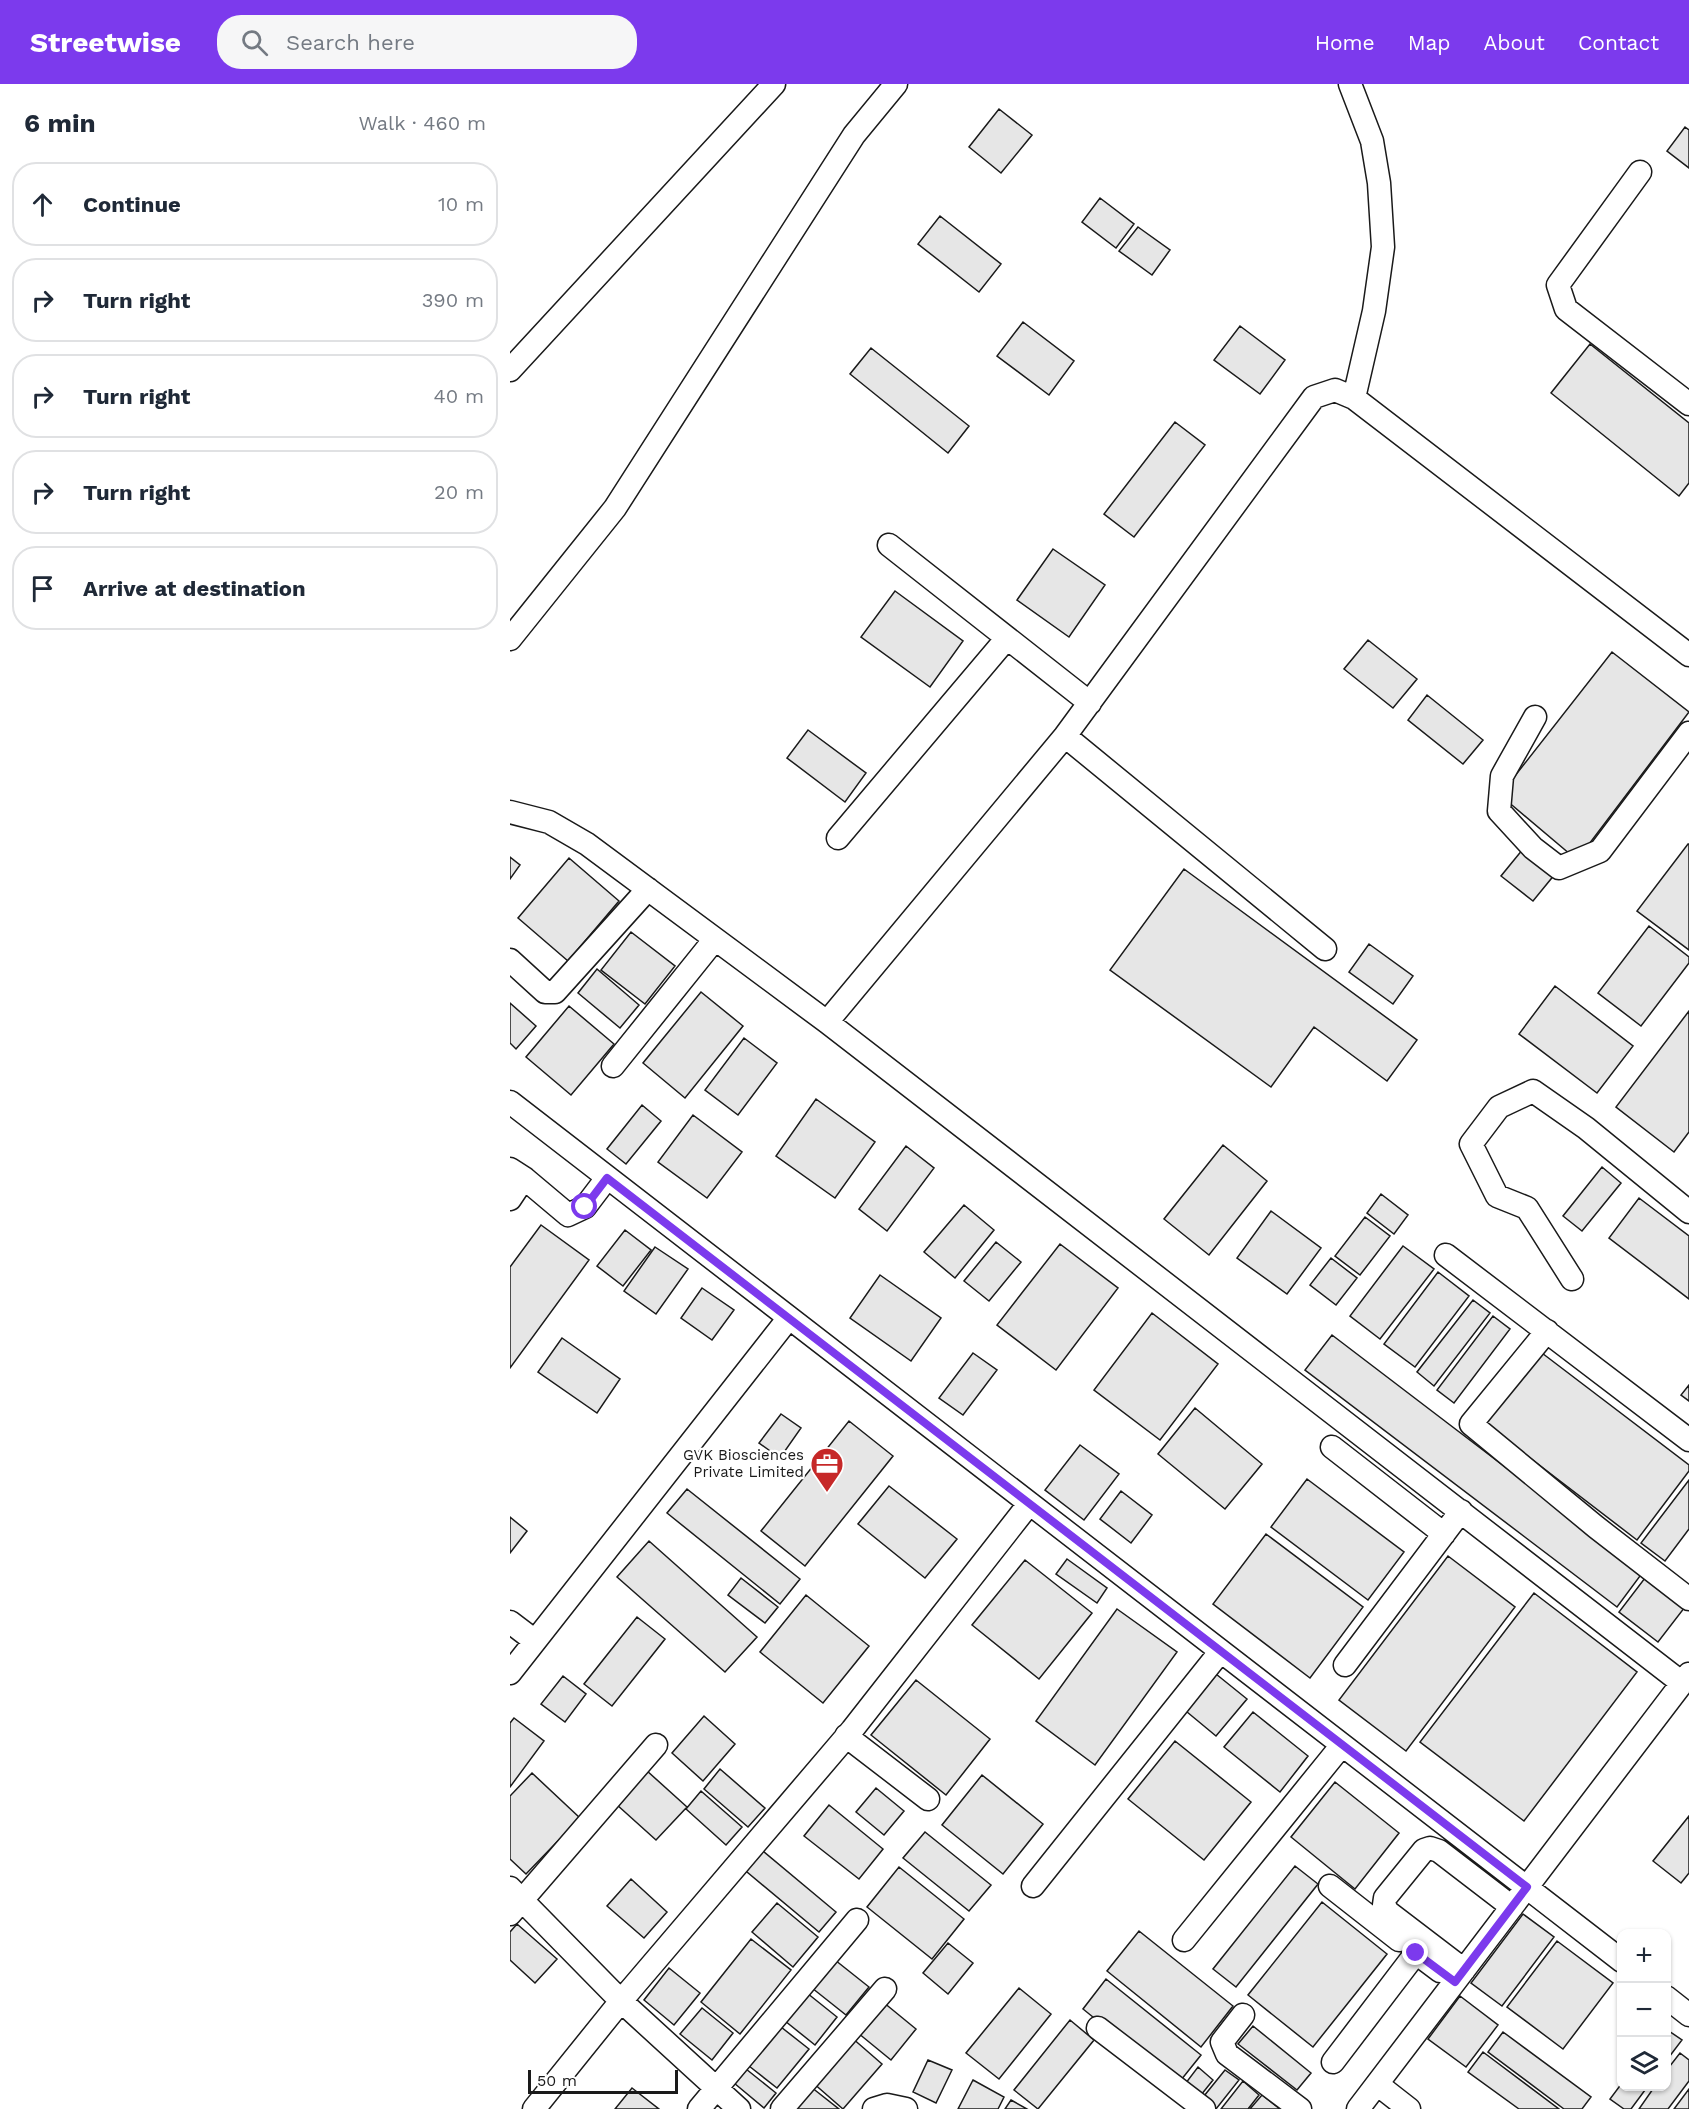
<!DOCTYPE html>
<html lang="en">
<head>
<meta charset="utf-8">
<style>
	body { margin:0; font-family:"Work Sans",sans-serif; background:#f6f6f7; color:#1f2937 }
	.controls { position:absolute; right:18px; bottom:18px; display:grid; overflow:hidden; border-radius:12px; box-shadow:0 2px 4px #0004 }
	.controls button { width:54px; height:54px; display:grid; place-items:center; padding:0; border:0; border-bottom:2px solid #e0e1e3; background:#fff; color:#1f2937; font:30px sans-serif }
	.scale { position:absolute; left:18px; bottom:15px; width:150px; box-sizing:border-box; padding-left:6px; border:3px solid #1a1a1a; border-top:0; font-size:16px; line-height:21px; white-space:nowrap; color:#1a1a1a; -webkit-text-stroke:4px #fff; paint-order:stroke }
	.stop { position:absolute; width:18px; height:18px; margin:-14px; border:4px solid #7c3aed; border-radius:50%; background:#fff }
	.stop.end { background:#7c3aed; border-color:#fff; box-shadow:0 2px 6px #0008 }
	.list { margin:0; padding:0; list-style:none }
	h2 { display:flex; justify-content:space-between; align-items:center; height:78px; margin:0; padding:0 24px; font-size:26px }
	h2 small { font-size:20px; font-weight:400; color:#747a83 }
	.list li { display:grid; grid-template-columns:39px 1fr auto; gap:18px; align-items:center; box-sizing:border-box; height:84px; margin:0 12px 12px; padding:0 12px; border:2px solid #e0e1e3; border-radius:24px }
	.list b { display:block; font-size:22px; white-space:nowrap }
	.list em { font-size:20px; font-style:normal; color:#747a83 }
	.icon { flex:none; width:33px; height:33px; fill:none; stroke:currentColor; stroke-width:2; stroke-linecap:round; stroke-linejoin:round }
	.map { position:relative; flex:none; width:1179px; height:2025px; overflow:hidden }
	header { display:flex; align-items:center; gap:36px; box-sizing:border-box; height:84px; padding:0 30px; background:#7c3aed; color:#fff }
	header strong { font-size:28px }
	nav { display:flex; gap:33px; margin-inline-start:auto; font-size:21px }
	.search { width:420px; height:54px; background:#f6f6f7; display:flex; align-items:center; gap:15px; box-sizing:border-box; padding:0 21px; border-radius:24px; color:#747a83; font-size:22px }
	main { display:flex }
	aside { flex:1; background:#fff }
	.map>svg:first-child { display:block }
	.building { fill:#e6e6e6; stroke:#1a1a1a; stroke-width:1.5 }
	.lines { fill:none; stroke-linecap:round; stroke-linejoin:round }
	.minor-casing { stroke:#1a1a1a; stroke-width:25 }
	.minor { stroke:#fff; stroke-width:22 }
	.route { stroke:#7c3aed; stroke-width:8 }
	.labels { text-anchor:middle; stroke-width:4.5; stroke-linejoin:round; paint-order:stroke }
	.poi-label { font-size:15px; fill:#1a1a1a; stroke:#fff; text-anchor:end }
</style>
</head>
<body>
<header>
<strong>Streetwise</strong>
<div class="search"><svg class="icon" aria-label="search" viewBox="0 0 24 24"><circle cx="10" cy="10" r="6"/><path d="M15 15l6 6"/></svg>Search here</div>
<nav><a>Home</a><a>Map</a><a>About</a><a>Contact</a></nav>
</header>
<main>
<aside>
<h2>6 min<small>Walk · 460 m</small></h2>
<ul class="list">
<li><svg class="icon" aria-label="ahead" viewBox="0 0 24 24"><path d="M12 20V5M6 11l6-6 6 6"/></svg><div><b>Continue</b></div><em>10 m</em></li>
<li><svg class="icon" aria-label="right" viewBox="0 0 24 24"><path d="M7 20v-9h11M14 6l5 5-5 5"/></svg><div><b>Turn right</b></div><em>390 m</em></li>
<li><svg class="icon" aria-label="right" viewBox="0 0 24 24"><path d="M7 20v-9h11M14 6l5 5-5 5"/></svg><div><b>Turn right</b></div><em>40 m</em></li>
<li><svg class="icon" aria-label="right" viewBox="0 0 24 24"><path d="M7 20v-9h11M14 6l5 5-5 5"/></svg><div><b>Turn right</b></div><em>20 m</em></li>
<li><svg class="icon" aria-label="arrive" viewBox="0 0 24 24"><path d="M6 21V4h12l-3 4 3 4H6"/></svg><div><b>Arrive at destination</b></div></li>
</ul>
</aside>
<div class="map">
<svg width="1179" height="2025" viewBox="0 0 1179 2025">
	<rect width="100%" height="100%" fill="#fff"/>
	<path class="building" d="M 489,25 L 522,51 L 491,89 L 459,63 Z
		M 1175,43 L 1179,46 L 1179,84 L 1157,67 Z
		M 590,114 L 624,140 L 606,164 L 572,138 Z
		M 430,132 L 491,180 L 469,208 L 408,160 Z
		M 628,143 L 660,166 L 642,191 L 609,167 Z
		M 513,238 L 564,277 L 539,311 L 487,272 Z
		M 730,242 L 775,276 L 750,310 L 704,276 Z
		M 1080,260 L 1179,339 L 1179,399 L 1169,412 L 1041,309 Z
		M 361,264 L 459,342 L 438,369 L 340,290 Z
		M 665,338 L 695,361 L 624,453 L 594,430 Z
		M 543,465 L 595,501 L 559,553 L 507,516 Z
		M 385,507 L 453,557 L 420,603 L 351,553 Z
		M 858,556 L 907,595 L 883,624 L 834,585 Z
		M 1102,568 L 1179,628 L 1067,776 L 990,711 Z
		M 917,611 L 973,656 L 953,680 L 898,636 Z
		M 298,646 L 356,689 L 335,718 L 277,674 Z
		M 1178,760 L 1179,760 L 1179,866 L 1127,827 Z
		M 1013,765 L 1045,790 L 1023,817 L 991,792 Z
		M 0,773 L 10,781 L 0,795 Z
		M 59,774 L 109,817 L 58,877 L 8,834 Z
		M 674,785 L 907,956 L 877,997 L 804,943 L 761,1003 L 600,886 Z
		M 1139,842 L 1179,873 L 1179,879 L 1131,942 L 1088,909 Z
		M 121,848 L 165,882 L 135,920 L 91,886 Z
		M 859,860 L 903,892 L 883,920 L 839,888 Z
		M 87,885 L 129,921 L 110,944 L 68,909 Z
		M 1045,902 L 1123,962 L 1087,1009 L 1009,950 Z
		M 191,908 L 233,942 L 175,1014 L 133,979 Z
		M 0,919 L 26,942 L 6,965 L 0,959 Z
		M 59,922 L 104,960 L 61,1011 L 16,973 Z
		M 1179,927 L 1179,1048 L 1164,1068 L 1106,1023 Z
		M 234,954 L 267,979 L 228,1031 L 195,1006 Z
		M 306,1015 L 365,1058 L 325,1114 L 266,1072 Z
		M 132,1021 L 151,1037 L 116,1080 L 97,1065 Z
		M 183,1031 L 232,1068 L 197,1114 L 148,1078 Z
		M 713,1061 L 757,1097 L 699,1171 L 654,1135 Z
		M 396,1062 L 424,1084 L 377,1147 L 349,1125 Z
		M 1092,1083 L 1111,1099 L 1072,1147 L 1053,1132 Z
		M 871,1110 L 898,1131 L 884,1150 L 857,1129 Z
		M 1129,1114 L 1179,1152 L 1179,1215 L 1099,1154 Z
		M 454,1121 L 484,1146 L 445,1194 L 414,1168 Z
		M 761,1127 L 811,1164 L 777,1210 L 727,1174 Z
		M 855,1133 L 880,1152 L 850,1191 L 825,1172 Z
		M 31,1141 L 79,1176 L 0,1284 L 0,1183 Z
		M 115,1146 L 141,1166 L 113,1202 L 87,1182 Z
		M 486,1158 L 511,1178 L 479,1217 L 454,1197 Z
		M 550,1160 L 608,1204 L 546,1286 L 487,1241 Z
		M 893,1162 L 924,1185 L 870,1255 L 840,1232 Z
		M 145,1163 L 178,1185 L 146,1230 L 114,1207 Z
		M 821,1174 L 847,1194 L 826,1221 L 800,1201 Z
		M 928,1188 L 959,1212 L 905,1283 L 874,1260 Z
		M 370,1191 L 431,1234 L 401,1277 L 340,1234 Z
		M 192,1204 L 224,1226 L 202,1256 L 171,1234 Z
		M 963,1216 L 980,1229 L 924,1302 L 907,1288 Z
		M 642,1229 L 708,1280 L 650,1356 L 584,1306 Z
		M 983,1232 L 1000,1245 L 944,1319 L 927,1306 Z
		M 822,1251 L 1133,1488 L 1107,1523 L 795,1286 Z
		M 52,1254 L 110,1295 L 87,1329 L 28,1288 Z
		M 1028,1266 L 1179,1381 L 1179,1387 L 1127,1456 L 973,1338 Z
		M 463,1269 L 487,1286 L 453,1331 L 429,1314 Z
		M 1179,1301 L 1179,1317 L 1171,1311 Z
		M 685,1324 L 752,1380 L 715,1425 L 648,1370 Z
		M 271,1330 L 291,1344 L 270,1374 L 249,1359 Z
		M 339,1337 L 383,1372 L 295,1482 L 251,1447 Z
		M 570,1361 L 609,1390 L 574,1436 L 535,1406 Z
		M 797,1395 L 894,1468 L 858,1516 L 761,1443 Z
		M 1179,1396 L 1179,1445 L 1155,1477 L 1131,1459 Z
		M 379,1402 L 447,1455 L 415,1494 L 348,1440 Z
		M 177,1405 L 290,1495 L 270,1520 L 157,1429 Z
		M 611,1407 L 642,1431 L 621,1459 L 590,1435 Z
		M 0,1433 L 17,1447 L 0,1469 Z
		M 756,1450 L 853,1523 L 800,1594 L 703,1520 Z
		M 139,1457 L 247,1553 L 215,1588 L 107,1493 Z
		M 938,1472 L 1005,1523 L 896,1667 L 829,1616 Z
		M 557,1475 L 597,1504 L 587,1519 L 546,1490 Z
		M 515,1476 L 582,1529 L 529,1595 L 462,1541 Z
		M 231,1494 L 268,1523 L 255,1539 L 218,1511 Z
		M 1135,1494 L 1175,1523 L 1148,1558 L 1109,1528 Z
		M 1024,1509 L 1127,1588 L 1014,1737 L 910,1658 Z
		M 296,1511 L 359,1562 L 313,1619 L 250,1568 Z
		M 607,1525 L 667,1568 L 585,1681 L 526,1637 Z
		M 127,1533 L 155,1555 L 102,1622 L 74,1600 Z
		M 701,1586 L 737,1615 L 706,1652 L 671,1623 Z
		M 53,1592 L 76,1610 L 55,1638 L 31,1620 Z
		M 406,1596 L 480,1655 L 436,1711 L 361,1651 Z
		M 743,1628 L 798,1672 L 770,1708 L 714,1663 Z
		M 194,1632 L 225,1660 L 193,1697 L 162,1669 Z
		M 4,1634 L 34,1657 L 0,1703 L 0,1639 Z
		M 665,1657 L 741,1718 L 694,1776 L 618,1715 Z
		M 210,1685 L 255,1724 L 238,1743 L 194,1705 Z
		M 136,1686 L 177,1723 L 146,1756 L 106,1720 Z
		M 22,1689 L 70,1734 L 16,1790 L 0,1775 L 0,1712 Z
		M 472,1691 L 533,1740 L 493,1790 L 432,1741 Z
		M 825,1698 L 889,1749 L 845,1805 L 781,1753 Z
		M 366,1704 L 394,1727 L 374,1751 L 346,1728 Z
		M 191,1707 L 232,1743 L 216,1761 L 176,1725 Z
		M 319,1721 L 373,1765 L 349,1795 L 294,1752 Z
		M 1179,1732 L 1179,1789 L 1171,1799 L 1143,1777 Z
		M 415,1748 L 481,1801 L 459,1827 L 393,1774 Z
		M 248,1763 L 326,1828 L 309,1848 L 231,1783 Z
		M 785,1782 L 808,1800 L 726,1903 L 703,1885 Z
		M 389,1783 L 454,1835 L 422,1875 L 357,1823 Z
		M 121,1795 L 157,1828 L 134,1854 L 97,1822 Z
		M 812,1818 L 877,1870 L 803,1963 L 738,1911 Z
		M 267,1819 L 308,1853 L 283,1883 L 242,1848 Z
		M 1013,1830 L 1044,1853 L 992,1922 L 961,1899 Z
		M 7,1840 L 47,1875 L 25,1899 L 0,1876 L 0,1848 Z
		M 629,1847 L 723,1922 L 691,1963 L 597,1887 Z
		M 241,1855 L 281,1886 L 230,1950 L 191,1918 Z
		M 1047,1857 L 1103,1899 L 1053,1965 L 997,1923 Z
		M 438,1859 L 463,1879 L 438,1910 L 413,1889 Z
		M 325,1876 L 359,1903 L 336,1931 L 302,1904 Z
		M 159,1884 L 190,1909 L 164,1941 L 134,1916 Z
		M 596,1895 L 691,1971 L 667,2001 L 573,1925 Z
		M 509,1904 L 541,1930 L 489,1995 L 456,1969 Z
		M 297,1909 L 327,1933 L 305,1961 L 275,1937 Z
		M 950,1912 L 988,1941 L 956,1983 L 918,1955 Z
		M 373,1918 L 406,1945 L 381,1976 L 348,1949 Z
		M 192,1924 L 223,1949 L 202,1976 L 170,1950 Z
		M 560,1936 L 584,1956 L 528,2025 L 504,2006 Z
		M 743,1942 L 801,1989 L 787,2006 L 728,1960 Z
		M 271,1943 L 299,1965 L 267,2004 L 239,1982 Z
		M 1156,1945 L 1172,1956 L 1156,1977 Z
		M 993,1948 L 1081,2013 L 1072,2025 L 1054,2025 L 978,1968 Z
		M 341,1953 L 372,1980 L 333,2025 L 302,1998 Z
		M 973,1968 L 1049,2025 L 1009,2025 L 958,1988 Z
		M 1170,1969 L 1179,1976 L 1179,1997 L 1158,2025 L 1129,2025 L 1145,2002 L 1156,2002 L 1156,1987 Z
		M 418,1976 L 442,1986 L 426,2019 L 403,2008 Z
		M 688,1983 L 703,1996 L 687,2016 L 672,2004 Z
		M 236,1985 L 266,2009 L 254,2024 L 224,1999 Z
		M 715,1986 L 729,1996 L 706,2025 L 700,2025 L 690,2017 Z
		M 463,1996 L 494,2013 L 488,2025 L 448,2025 Z
		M 733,1997 L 749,2011 L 738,2025 L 711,2025 Z
		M 1112,1999 L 1112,2002 L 1138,2002 L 1121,2025 L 1114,2025 L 1100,2015 Z
		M 301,2003 L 329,2025 L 284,2025 Z
		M 122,2004 L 149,2025 L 105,2025 Z
		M 1179,2005 L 1179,2025 L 1164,2025 Z
		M 752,2011 L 770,2025 L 740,2025 Z
		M 501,2016 L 517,2025 L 495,2025 Z"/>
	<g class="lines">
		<defs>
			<path id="minor" d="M 840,0 L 862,57 L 869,99 L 873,163 L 864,227 L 844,314
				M 1130,88 L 1048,201 L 1056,225 L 1179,320
				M 0,286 L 264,0
				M 379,461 L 580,619
				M 0,555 L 105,424 L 344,51 L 386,0
				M 1025,633 L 992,692 L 989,727 L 1023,764 L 1049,784 L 1090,767 L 1179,649
				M 555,652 L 815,865
				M 0,728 L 39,738 L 77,760 L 317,938 L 1172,1599
				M 328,754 L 497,554
				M 0,876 L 35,908 L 45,908 L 138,805
				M 317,938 L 555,652 L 804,313 L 825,306 L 844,314 L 1179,571
				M 103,982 L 205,855
				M 0,1018 L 1112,1877
				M 0,1085 L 14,1094 L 58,1131 L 75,1123 L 97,1094
				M 0,1115 L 14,1094
				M 936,1171 L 1179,1356
				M 1062,1195 L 1017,1124 L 987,1112 L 961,1060 L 989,1023 L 1023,1007 L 1076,1044 L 1179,1128
				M 1037,1247 L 961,1340 L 1086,1443 L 1179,1515
				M 822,1363 L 934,1450
				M 0,1538 L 25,1557
				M 835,1581 L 951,1427
				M 0,1589 L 278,1235
				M 336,1652 L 418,1715
				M 523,1802 L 710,1568
				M 820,1802 L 889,1856
				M 0,1804 L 111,1917 L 229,2025
				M 0,1830 L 146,1661
				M 674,1856 L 832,1661
				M 954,1886 L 878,1828 L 874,1821 L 875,1814 L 914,1766 L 920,1764 L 929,1767 L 1002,1823
				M 1156,1913 L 1179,1931
				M 733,1931 L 712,1958 L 717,1970 L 790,2025
				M 588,1944 L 694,2025
				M 823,1978 L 906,1869 L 930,1887
				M 867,2000 L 899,2025
				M 24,2025 L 111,1917 L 342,1646 L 519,1420
				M 189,2025 L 347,1836
				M 272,2025 L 375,1905
				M 364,2025 L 377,2021 L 396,2025
				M 848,2025 L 1179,1590"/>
		</defs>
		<use href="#minor" class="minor-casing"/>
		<use href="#minor" class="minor"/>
	</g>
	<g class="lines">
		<path class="route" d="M 75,1123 L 97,1094 L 1017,1803 L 945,1898 L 906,1869"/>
	</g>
	<defs>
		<symbol id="office-pin" viewBox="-11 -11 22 30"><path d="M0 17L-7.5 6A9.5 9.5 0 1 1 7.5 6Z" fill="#c62828" stroke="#fff"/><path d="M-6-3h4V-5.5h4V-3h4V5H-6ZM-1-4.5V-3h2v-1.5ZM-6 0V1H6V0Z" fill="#fff"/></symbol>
	</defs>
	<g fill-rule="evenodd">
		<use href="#office-pin" x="298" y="1361" width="38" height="52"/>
	</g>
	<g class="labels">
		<g class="poi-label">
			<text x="294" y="1376">GVK Biosciences<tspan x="294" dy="17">Private Limited</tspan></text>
		</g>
	</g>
</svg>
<div class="controls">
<button>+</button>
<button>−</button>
<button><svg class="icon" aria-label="layers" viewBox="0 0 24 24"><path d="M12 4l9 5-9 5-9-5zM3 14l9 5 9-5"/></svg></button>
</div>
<div class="scale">50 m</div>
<div class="stop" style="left:75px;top:1123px"></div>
<div class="stop end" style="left:906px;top:1869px"></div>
</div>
</main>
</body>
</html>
